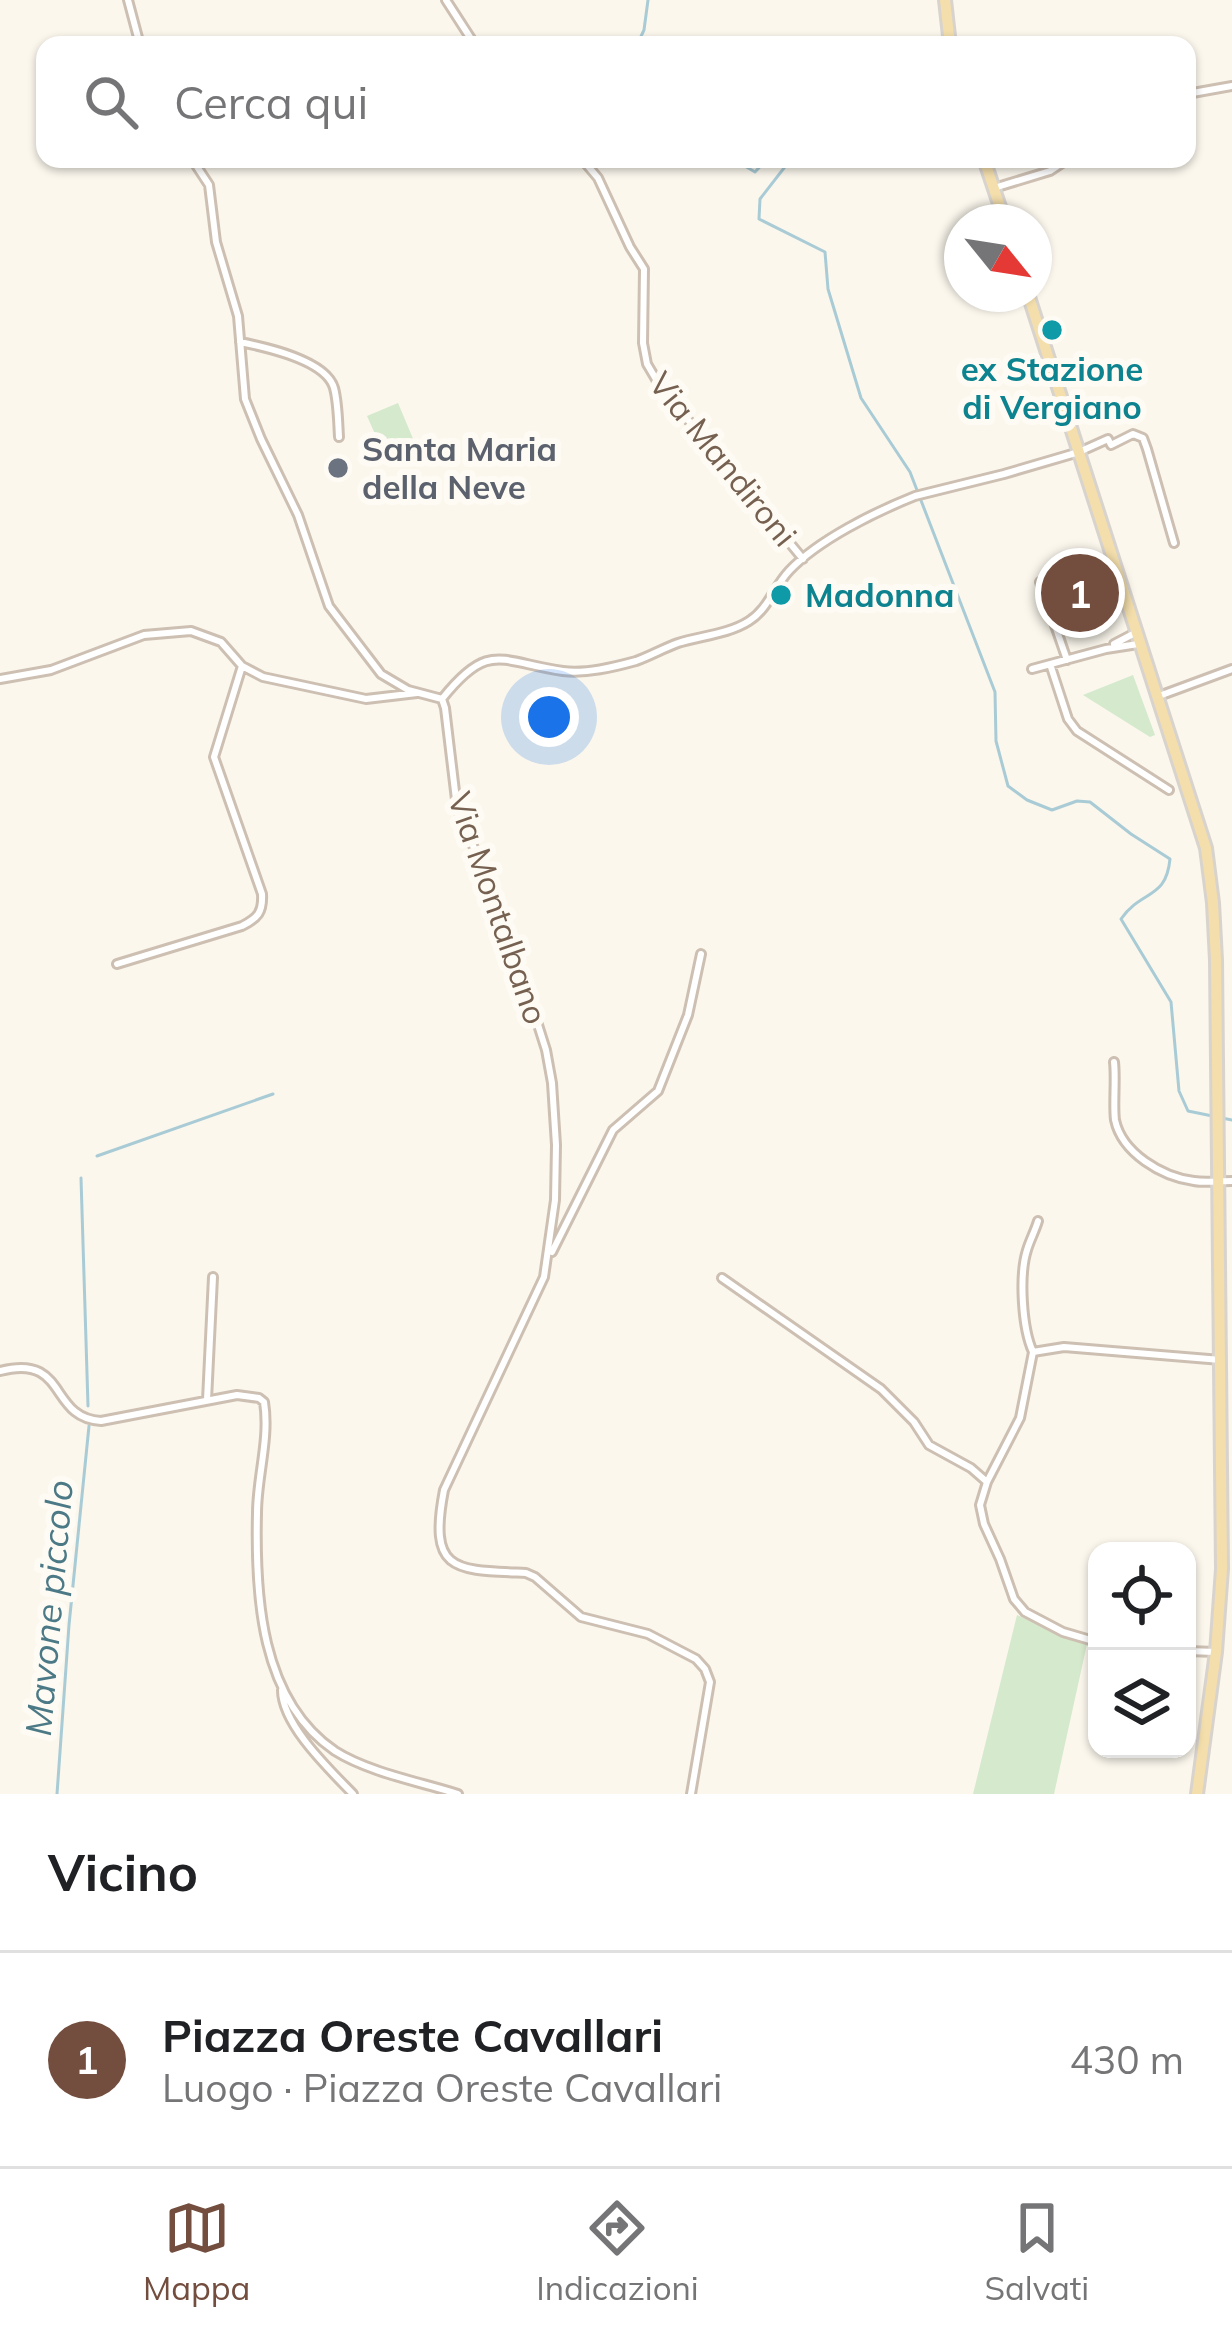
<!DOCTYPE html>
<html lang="it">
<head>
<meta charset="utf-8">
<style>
	body { margin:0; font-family:Mulish,sans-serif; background:#f2f2f2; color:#202124 }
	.controls { position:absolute; right:36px; bottom:36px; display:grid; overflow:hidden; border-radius:24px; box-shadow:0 3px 9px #0004 }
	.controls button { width:108px; height:108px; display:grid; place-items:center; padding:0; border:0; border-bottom:3px solid #e0e0e0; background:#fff; color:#202124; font:60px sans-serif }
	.compass { position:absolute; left:944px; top:204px; width:108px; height:108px; border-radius:50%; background:#fff; box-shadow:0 3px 9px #0004; rotate:120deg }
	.you { position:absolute; left:549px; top:717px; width:42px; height:42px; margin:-30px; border:9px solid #fff; border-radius:50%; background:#1a73e8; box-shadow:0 0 0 18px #1a73e833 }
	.badge { display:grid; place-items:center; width:78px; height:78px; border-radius:50%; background:#734d3e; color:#fff; font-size:39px; font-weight:700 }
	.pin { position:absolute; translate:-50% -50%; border:6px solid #fff; box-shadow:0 3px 12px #0006 }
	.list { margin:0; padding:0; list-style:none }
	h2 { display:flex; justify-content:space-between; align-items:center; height:156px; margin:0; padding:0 48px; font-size:51px }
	h2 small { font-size:39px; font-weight:400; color:#757577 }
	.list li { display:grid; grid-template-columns:78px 1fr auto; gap:36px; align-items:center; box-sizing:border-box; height:216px; padding:0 48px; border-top:3px solid #e0e0e0 }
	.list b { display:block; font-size:45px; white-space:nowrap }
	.list p { margin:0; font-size:39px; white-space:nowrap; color:#757577 }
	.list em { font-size:39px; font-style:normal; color:#757577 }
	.icon { flex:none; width:66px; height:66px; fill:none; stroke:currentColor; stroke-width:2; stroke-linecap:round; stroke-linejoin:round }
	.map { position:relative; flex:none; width:1232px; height:1794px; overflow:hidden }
	.search { position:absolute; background:#fff; box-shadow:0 3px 9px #0004; left:36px; right:36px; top:36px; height:132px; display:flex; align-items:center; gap:30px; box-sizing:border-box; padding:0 42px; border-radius:24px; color:#757577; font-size:45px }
	.sheet { height:372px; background:#fff }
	nav { display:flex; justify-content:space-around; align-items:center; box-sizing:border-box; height:168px; border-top:3px solid #e0e0e0; background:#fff; font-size:33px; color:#757577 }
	nav a { display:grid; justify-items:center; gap:6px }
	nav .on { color:#734d3e }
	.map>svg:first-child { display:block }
	.green { fill:#d5e9cc }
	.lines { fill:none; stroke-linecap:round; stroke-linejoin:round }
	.stream { stroke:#a9cbd5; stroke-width:3 }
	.street-casing { stroke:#cdc0b3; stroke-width:12 }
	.primary-casing { stroke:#d9d3ce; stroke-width:16 }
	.street { stroke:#fff; stroke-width:6 }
	.primary { stroke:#f3deac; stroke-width:10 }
	.culture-dot { fill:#0f9aa8; stroke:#fefbf4; stroke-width:4.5 }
	.worship-dot { fill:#6b7280; stroke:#fefbf4; stroke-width:4.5 }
	.labels { text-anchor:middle; stroke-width:12; stroke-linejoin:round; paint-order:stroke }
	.culture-label { font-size:33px; font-weight:bold; fill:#0d838f; stroke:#fefbf4 }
	.worship-label { font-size:33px; font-weight:bold; fill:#5b616d; stroke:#fefbf4; text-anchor:start }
	.street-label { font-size:33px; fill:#766151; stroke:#fefbf4 }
	.water-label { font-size:36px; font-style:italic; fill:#4c7986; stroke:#fefbf4 }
</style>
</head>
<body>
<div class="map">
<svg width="1232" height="1794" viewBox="0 0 1232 1794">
	<rect width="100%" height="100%" fill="#fbf7ed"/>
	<path class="green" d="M 398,403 L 414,441 L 384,454 L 367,416 Z
		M 1133,675 L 1155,735 L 1150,737 L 1083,695 Z
		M 1017,1615 L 1087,1644 L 1054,1794 L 973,1794 Z"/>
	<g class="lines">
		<path class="stream" d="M 637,45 L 644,30 L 648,0
			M 733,159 L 755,172 L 767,159
			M 791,159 L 760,199 L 759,219 L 825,252 L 828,289 L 861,398 L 910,472 L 995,692 L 996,741 L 1008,786 L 1027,800 L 1052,810 L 1077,801 L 1090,802 L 1131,834 L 1170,859 C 1166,900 1142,889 1121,919 L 1171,1002 L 1179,1091 L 1188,1111 L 1232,1120
			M 97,1156 L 273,1094
			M 81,1178 L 88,1406
			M 57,1794 L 69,1625 L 89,1426"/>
		<defs>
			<path id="street" d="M 128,0 L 140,45
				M 446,0 L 475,45
				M 1187,94 L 1232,86
				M 192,159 L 209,185 L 216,242 L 238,316 L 245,399 L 261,439 L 298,515 L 329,606 L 381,674 L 408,690 L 442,699
				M 582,159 L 598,178 L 630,247 L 644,269 L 643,343 L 647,364 L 660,386 L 803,559
				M 994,188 L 1050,171 L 1068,159
				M 240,342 C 265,347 326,360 334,388 C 338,403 338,421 339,437
				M 1040,582 L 1067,660
				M 1114,644 L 1135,633
				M 1050,664 L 1068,719 L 1077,731 L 1169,790
				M 1032,669 L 1106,649 L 1138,644
				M 0,679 L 51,670 L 144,635 L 191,631 L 221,642 L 242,666 L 263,677 L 366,699 L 417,693
				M 1159,696 L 1232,669
				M 442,699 L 445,708 L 457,808 L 505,921 L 546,1050 L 552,1083 L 556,1145 L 555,1200 L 544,1277 L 444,1490 C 428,1573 455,1570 526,1573 L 535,1577 L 581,1617 L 648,1634 L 696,1659 L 705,1669 L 710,1682 L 691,1794
				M 442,699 C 489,640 500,662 563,671 C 586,674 614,667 636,661 C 650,656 664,648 678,643 C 700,636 729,634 749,621 C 768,609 774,587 789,571 C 818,540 875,512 915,496 L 1004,474 L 1079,452 L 1108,439 L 1111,445 L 1133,434 L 1143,438 L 1147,449 L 1174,543
				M 117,964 L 242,926 C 258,918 263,912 262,894 L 214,757 L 242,666
				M 1114,1062 C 1116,1079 1113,1105 1115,1120 C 1122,1153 1162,1177 1194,1181 C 1206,1183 1219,1181 1232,1181
				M 552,1252 L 613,1130 L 658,1091 L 688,1015 L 701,954
				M 722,1278 L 881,1389 L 914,1422 L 929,1445 L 971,1468 L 987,1482
				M 1033,1352 C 1022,1328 1019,1275 1027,1250 C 1030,1240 1035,1231 1038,1221
				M 0,1371 C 68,1353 48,1418 101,1421 L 237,1395 L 259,1398 L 264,1402 C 270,1438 257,1477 257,1513 C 255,1595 260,1700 335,1751 C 368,1772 420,1782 458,1794
				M 207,1400 L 213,1277
				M 1097,1642 L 1063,1632 L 1025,1612 L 1014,1599 L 1000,1559 L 984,1524 L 980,1505 L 987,1482 L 1020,1418 L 1033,1352 L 1064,1347 L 1221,1360
				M 1187,1651 L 1216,1652
				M 282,1690 C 282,1725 330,1770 353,1794"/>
			<path id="primary" d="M 945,0 L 950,45
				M 984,159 L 1005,222
				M 1028,294 L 1206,848 L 1213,903 L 1216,960 L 1222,1569 L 1216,1652 L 1197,1794"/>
		</defs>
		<use href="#street" class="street-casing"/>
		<use href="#primary" class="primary-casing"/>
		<use href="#street" class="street"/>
		<use href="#primary" class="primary"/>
	</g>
	<g class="culture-dot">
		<circle cx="1052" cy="330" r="12"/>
		<circle cx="781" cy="595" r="12"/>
	</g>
	<circle class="worship-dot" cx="338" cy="468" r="12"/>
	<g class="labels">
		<g class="culture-label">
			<text x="1052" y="381">ex Stazione<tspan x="1052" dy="38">di Vergiano</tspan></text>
			<text x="805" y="607" text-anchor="start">Madonna</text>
		</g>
		<g class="worship-label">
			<text x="362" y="461">Santa Maria<tspan x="362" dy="38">della Neve</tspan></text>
		</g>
		<g class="street-label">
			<text transform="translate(723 459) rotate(51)" y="12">Via Mandironi</text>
			<text transform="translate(498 908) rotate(71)" y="12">Via Montalbano</text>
		</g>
		<g class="water-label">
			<text transform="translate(49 1608) rotate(-85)" y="13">Mavone piccolo</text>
		</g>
	</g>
</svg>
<div class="controls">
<button><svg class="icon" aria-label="locate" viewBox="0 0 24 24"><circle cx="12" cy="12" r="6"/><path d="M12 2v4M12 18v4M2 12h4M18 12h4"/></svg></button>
<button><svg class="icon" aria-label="layers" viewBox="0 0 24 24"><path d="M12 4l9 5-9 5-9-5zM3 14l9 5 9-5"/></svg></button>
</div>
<svg class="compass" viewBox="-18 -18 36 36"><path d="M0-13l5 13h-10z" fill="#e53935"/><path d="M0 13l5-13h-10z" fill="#757577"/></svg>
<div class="you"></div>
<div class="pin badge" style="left:1080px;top:593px">1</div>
<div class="search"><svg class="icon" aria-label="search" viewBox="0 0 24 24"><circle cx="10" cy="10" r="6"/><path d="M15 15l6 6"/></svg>Cerca qui</div>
</div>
<section class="sheet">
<h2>Vicino<small></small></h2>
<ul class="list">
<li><span class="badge">1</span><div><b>Piazza Oreste Cavallari</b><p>Luogo · Piazza Oreste Cavallari</p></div><em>430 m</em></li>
</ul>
</section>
<nav>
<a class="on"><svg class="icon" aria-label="map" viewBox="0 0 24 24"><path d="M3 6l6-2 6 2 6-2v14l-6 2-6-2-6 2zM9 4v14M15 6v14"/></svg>Mappa</a>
<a><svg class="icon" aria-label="directions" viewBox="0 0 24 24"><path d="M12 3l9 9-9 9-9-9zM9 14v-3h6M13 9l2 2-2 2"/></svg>Indicazioni</a>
<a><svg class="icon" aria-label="saved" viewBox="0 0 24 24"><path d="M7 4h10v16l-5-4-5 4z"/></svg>Salvati</a>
</nav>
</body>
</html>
